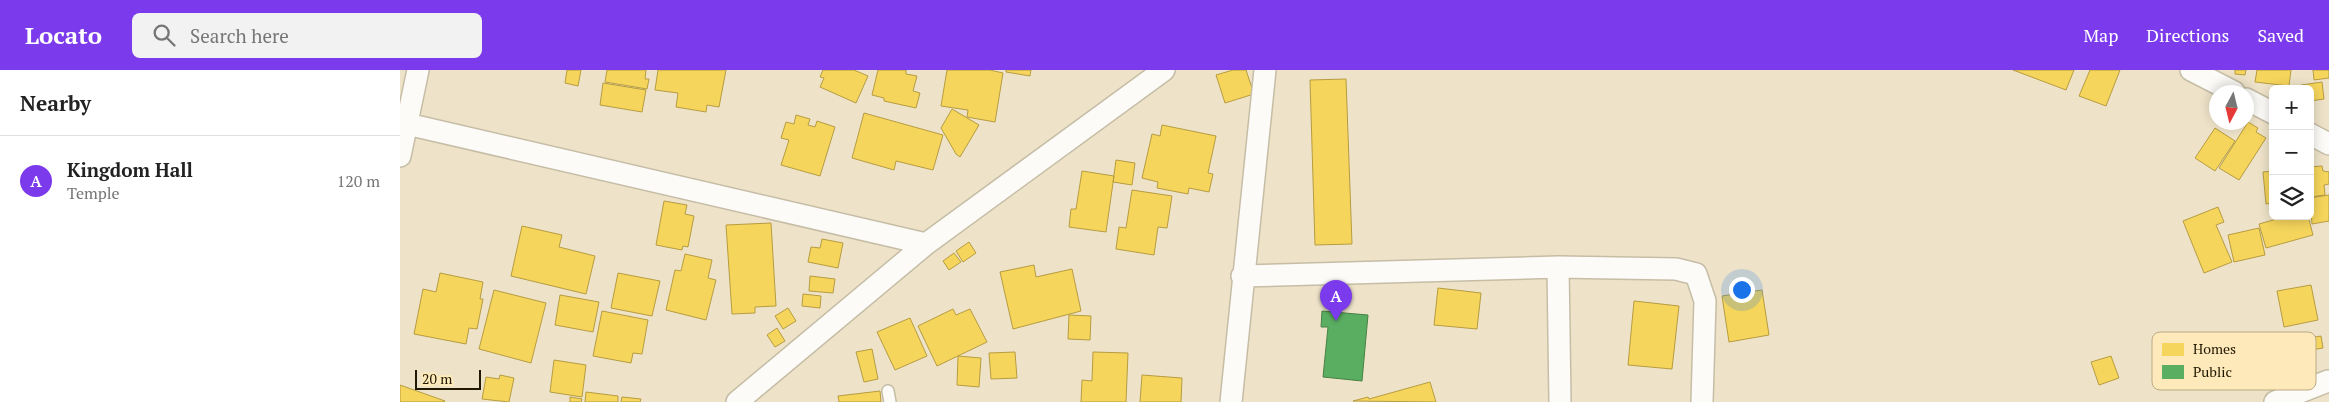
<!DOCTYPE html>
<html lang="en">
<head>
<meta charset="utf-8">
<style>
	body { margin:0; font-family:"PT Serif",serif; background:#f2f2f2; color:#222 }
	.controls { position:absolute; right:15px; top:15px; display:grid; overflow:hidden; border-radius:8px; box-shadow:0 2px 12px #0003 }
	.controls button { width:45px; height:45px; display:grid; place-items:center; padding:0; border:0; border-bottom:1px solid #e0e0e0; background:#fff; color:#222; font:25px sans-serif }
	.compass { position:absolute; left:1809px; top:15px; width:45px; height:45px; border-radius:50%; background:#fff; box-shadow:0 2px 12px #0003; rotate:187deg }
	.scale { position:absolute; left:15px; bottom:12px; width:66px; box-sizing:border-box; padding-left:5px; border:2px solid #211802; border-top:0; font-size:14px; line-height:18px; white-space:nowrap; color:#211802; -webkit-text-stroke:4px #fde9ba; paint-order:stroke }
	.you { position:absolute; left:1341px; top:219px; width:18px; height:18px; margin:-12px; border:4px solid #fff; border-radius:50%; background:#1a73e8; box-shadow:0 0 0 8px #1a73e833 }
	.badge { display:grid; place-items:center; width:32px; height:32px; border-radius:50%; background:#7c3aed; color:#fff; font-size:16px; font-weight:700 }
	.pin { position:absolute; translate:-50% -41px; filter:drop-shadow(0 1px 2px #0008) }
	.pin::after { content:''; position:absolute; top:26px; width:18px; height:15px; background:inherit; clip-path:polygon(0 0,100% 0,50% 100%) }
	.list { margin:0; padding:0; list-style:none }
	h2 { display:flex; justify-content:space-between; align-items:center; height:65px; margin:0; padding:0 20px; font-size:21px }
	h2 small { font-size:16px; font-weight:400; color:#767676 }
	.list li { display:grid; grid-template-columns:32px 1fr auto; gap:15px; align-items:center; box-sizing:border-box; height:90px; padding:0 20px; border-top:1px solid #e0e0e0 }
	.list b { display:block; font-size:19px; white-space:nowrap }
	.list p { margin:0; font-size:16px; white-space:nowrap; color:#767676 }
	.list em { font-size:16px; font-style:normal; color:#767676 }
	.icon { flex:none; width:28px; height:28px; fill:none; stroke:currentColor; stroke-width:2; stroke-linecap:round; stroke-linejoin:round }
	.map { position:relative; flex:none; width:1929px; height:332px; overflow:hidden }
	header { display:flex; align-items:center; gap:30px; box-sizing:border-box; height:70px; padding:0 25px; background:#7c3aed; color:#fff }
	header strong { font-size:24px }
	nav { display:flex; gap:28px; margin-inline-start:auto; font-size:18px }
	.search { width:350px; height:45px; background:#f2f2f2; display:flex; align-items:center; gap:12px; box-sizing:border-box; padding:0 18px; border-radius:8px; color:#767676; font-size:19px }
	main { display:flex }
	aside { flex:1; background:#fff }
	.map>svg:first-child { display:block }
	.homes { fill:#f6d55c; stroke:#b69c41 }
	.public { fill:#5aae61; stroke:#498144 }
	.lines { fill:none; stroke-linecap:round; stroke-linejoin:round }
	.service-casing { stroke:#c6bda6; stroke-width:14 }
	.minor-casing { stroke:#c6bda6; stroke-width:24 }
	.service { stroke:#fcfbf7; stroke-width:11 }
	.minor { stroke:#fcfbf7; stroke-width:21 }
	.key { fill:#fde9ba; stroke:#bbaa83; stroke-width:1 }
	.key-label { font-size:14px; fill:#211802 }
</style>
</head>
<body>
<header>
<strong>Locato</strong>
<div class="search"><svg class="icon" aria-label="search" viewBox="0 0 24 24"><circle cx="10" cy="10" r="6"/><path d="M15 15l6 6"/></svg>Search here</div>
<nav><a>Map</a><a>Directions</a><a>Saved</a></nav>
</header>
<main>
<aside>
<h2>Nearby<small></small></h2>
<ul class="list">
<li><span class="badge">A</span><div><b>Kingdom Hall</b><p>Temple</p></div><em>120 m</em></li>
</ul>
</aside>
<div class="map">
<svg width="1929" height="332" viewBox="0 0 1929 332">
	<rect width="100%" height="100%" fill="#eee3c9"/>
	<path class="homes" d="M 167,0 L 181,0 L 178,16 L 165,13 Z
		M 207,0 L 246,0 L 245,9 L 249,9 L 247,19 L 205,12 Z
		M 258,0 L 326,0 L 319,37 L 307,35 L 306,42 L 276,37 L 278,23 L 255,20 Z
		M 423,0 L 454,0 L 468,6 L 456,33 L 420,17 L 424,8 L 420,7 Z
		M 478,0 L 506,0 L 506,4 L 517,6 L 513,21 L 520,23 L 516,38 L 484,31 L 484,28 L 472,25 Z
		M 547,0 L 590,0 L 603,3 L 595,52 L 567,47 L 568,40 L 541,36 Z
		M 606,0 L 631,0 L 630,6 L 606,2 Z
		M 833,0 L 846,0 L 854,24 L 825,33 L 816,5 Z
		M 1613,0 L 1674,0 L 1666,20 Z
		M 1690,0 L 1720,0 L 1706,36 L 1679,26 Z
		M 1835,0 L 1846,0 L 1845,5 L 1835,4 Z
		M 1857,0 L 1891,0 L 1889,16 L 1855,12 Z
		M 1913,0 L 1929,0 L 1929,8 L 1914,10 Z
		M 946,9 L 952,174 L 915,175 L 910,10 Z
		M 1922,12 L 1924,29 L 1910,31 L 1910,19 L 1901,19 L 1901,15 Z
		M 203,13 L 246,20 L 242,42 L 200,35 Z
		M 552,39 L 579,55 L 560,87 L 556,84 L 541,58 Z
		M 464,43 L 543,65 L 533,100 L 496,91 L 494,100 L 452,88 Z
		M 396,45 L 410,49 L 408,55 L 415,57 L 417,51 L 435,57 L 420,106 L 381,95 L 389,70 L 381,68 L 386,52 L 394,54 Z
		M 1848,52 L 1858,58 L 1856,62 L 1866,68 L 1839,110 L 1819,98 Z
		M 762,55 L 816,66 L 808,103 L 813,104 L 809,122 L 789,118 L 788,124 L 757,118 L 758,112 L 742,108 L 752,64 L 760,66 Z
		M 1815,58 L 1835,71 L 1815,101 L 1795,88 Z
		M 716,90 L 735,93 L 732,115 L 713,112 Z
		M 1922,96 L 1923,101 L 1929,102 L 1929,114 L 1924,115 L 1925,125 L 1910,127 L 1910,97 Z
		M 682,101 L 714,106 L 706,162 L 669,157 L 671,139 L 676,139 Z
		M 1873,101 L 1873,133 L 1866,134 L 1863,102 Z
		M 732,120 L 772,126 L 767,158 L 758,157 L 754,185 L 716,179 L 719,157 L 726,158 Z
		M 1929,125 L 1929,151 L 1912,154 L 1910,128 Z
		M 264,131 L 287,135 L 285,144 L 294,146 L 288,177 L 283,176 L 282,180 L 256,175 Z
		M 1818,137 L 1824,152 L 1816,155 L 1832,192 L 1804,203 L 1783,151 Z
		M 1887,146 L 1908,146 L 1913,165 L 1866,178 L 1859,154 Z
		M 371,153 L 376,236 L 355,237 L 355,243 L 332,244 L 326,155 Z
		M 122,156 L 162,165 L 159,177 L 195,186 L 186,224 L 111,206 Z
		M 1859,158 L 1865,185 L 1834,192 L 1828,165 Z
		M 422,169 L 443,173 L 438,198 L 408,192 L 411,177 L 420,178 Z
		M 569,172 L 576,183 L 563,192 L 556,181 Z
		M 554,183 L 561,192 L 549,200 L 543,191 Z
		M 285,184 L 312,190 L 308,208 L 316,210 L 306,250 L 266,240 L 275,200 L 281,201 Z
		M 634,195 L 636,207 L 672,199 L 681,241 L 613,259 L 600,202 Z
		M 40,203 L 83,212 L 80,229 L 83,229 L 77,259 L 69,258 L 66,274 L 14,264 L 23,219 L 36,222 Z
		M 218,203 L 260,211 L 252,246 L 211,238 Z
		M 410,206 L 435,209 L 433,223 L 409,221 Z
		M 1911,215 L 1918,250 L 1884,257 L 1877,221 Z
		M 1038,218 L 1081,223 L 1077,259 L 1034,255 Z
		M 94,220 L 146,233 L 131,293 L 79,279 Z
		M 1362,220 L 1369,265 L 1329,272 L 1322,226 Z
		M 403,224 L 421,226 L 420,238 L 402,236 Z
		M 160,225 L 199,232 L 193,262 L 155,255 Z
		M 1234,231 L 1279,236 L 1272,299 L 1228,295 Z
		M 388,238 L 396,251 L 383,259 L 375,246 Z
		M 553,239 L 556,245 L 570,239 L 587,272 L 537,296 L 518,256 Z
		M 202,241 L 248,250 L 242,284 L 233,283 L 231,293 L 193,286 Z
		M 669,245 L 691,246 L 690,270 L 668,269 Z
		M 510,248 L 527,286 L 495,300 L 477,262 Z
		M 377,258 L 385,271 L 375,277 L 367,265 Z
		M 1921,266 L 1923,278 L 1905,281 L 1903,269 Z
		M 472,279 L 478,309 L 464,312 L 456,282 Z
		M 615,282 L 617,308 L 591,309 L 589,283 Z
		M 693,282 L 728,283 L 726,332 L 681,332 L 682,310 L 692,311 Z
		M 558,286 L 581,288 L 579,317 L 557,315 Z
		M 1711,286 L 1719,308 L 1699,315 L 1691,292 Z
		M 154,290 L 186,295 L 182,327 L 150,322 Z
		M 100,305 L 114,308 L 109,332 L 82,329 L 86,307 L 99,309 Z
		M 742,305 L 782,308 L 781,332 L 740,332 Z
		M 1030,312 L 1036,332 L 953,331 L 968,327 L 969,329 Z
		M 0,315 L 45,331 L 44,332 L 0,332 Z
		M 480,321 L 481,332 L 439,332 L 438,326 Z
		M 186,322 L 218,326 L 218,332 L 185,332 Z
		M 170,327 L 182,329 L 181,332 L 170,332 Z
		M 222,327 L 241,329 L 240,332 L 221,332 Z"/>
	<path class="public" d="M 922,241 L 968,245 L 962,311 L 923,307 L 928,257 L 921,257 Z"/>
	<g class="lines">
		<defs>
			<path id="service" d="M 488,321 L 490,332"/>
			<path id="minor" d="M 1791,0 L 1834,22
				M 1846,29 L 1873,43
				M 7,54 L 526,174
				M 1910,64 L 1929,74
				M 0,86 L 18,0
				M 1158,197 L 1160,332
				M 842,206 L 1158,197 L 1276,199 L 1296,204 L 1305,231 L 1302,332
				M 337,332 L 526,174 L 764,0
				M 831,332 L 865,0
				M 1875,332 L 1928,311"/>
		</defs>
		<use href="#service" class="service-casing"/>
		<use href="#minor" class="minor-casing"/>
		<use href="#service" class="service"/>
		<use href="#minor" class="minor"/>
	</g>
	<rect x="1752" y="262" width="164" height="58" rx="8" class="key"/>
	<rect x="1762" y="273" width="22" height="13" fill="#f6d55c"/>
	<rect x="1762" y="295" width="22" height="14" fill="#5aae61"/>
	<g class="key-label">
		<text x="1793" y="284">Homes</text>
		<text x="1793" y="307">Public</text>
	</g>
</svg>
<div class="controls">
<button>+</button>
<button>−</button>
<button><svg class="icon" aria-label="layers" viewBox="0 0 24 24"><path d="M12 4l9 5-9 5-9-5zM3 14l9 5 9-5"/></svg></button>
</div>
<svg class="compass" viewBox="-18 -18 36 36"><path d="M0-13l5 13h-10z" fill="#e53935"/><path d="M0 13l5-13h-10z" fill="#767676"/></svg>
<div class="scale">20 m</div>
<div class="you"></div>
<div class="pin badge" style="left:936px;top:251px">A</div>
</div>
</main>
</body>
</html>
